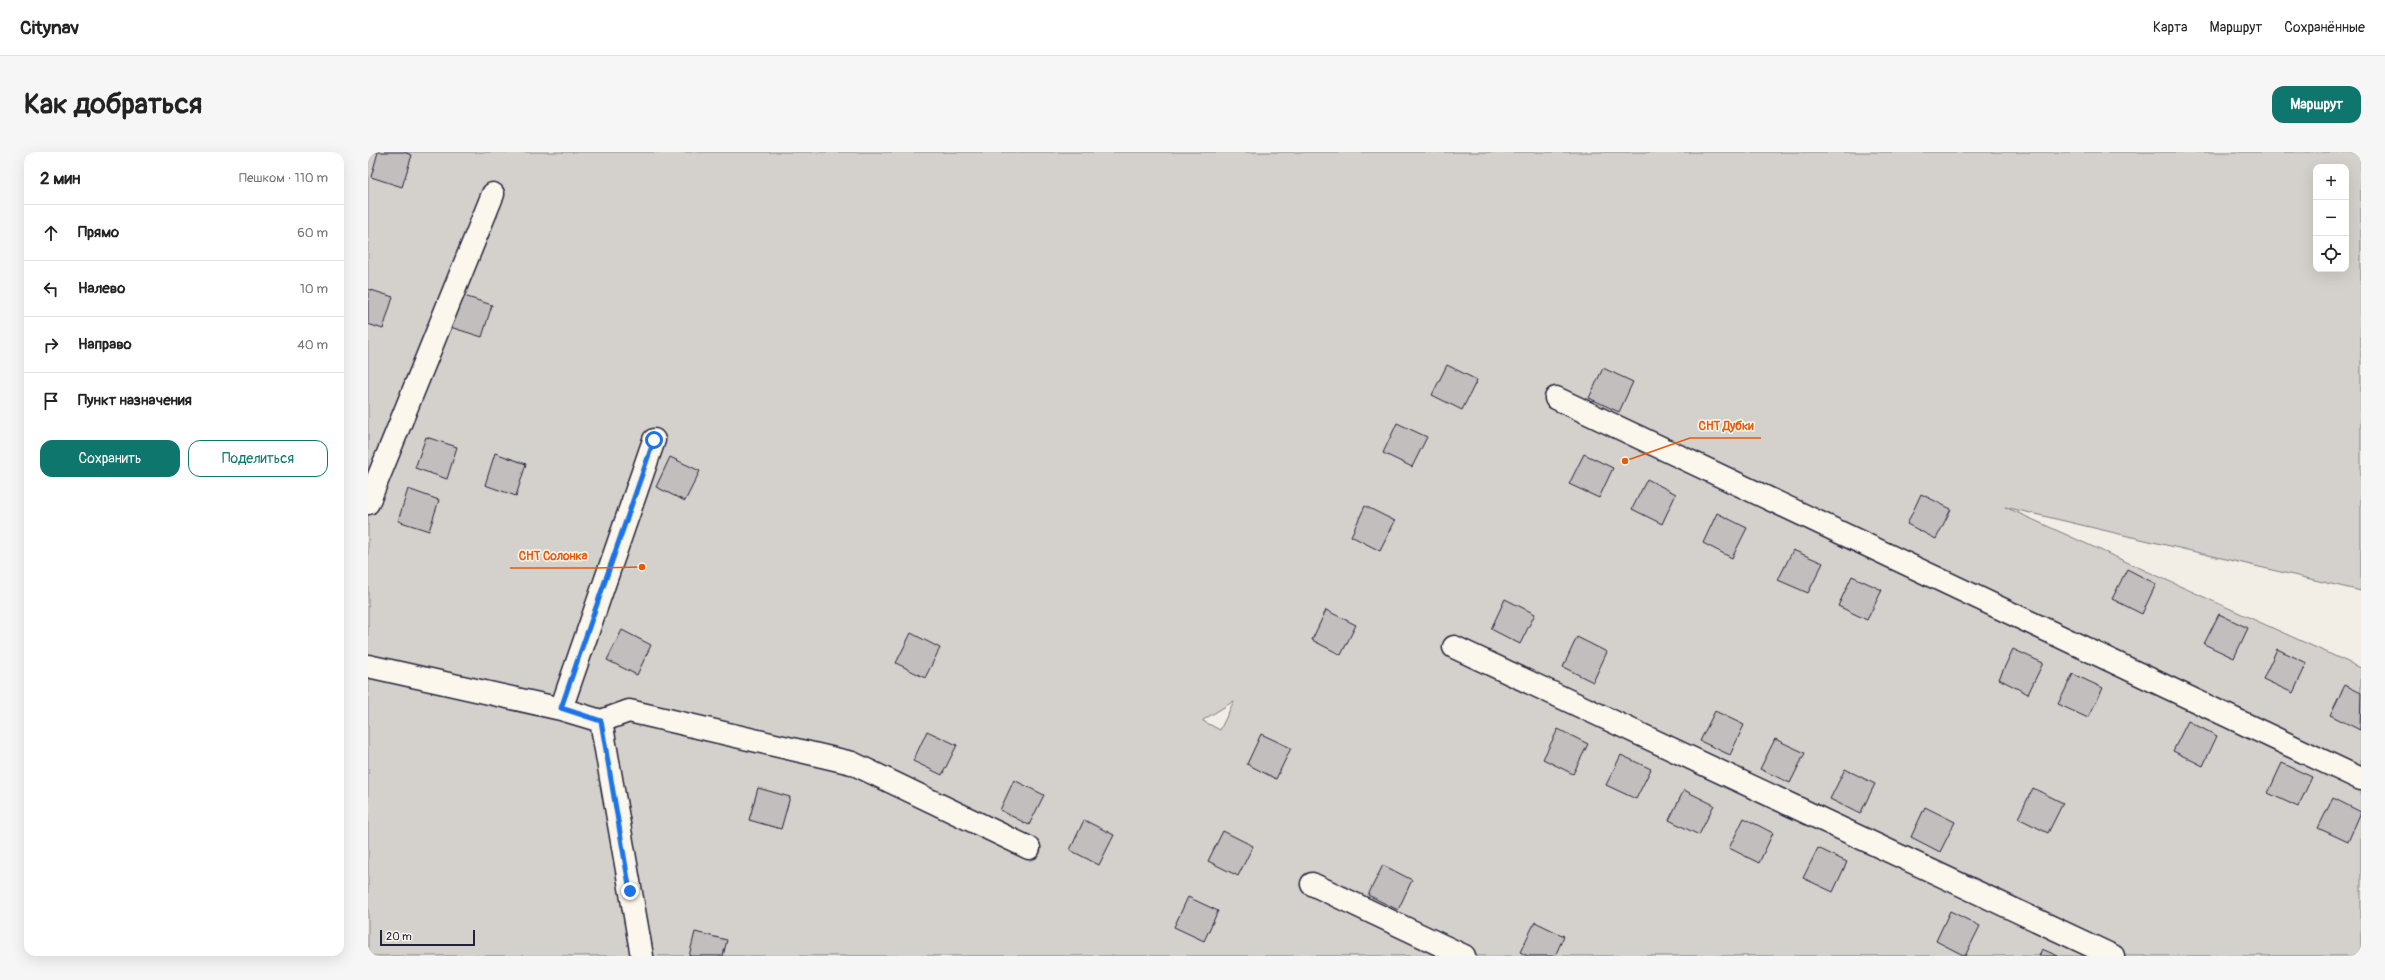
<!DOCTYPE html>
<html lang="ru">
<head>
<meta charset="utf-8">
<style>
	body { margin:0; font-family:Pangolin,sans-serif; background:#f6f6f6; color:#222 }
	.controls { position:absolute; right:12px; top:12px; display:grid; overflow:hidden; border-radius:8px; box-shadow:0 4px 16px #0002 }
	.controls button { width:36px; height:36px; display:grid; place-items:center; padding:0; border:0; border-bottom:1px solid #e0e0e0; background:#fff; color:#222; font:20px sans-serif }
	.scale { position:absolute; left:12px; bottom:10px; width:95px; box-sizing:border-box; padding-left:4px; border:2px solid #22223b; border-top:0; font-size:11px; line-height:14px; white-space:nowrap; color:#22223b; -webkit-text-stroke:3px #fbf7ec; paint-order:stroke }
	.stop { position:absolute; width:12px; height:12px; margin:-9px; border:3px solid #1a73e8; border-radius:50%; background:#fff }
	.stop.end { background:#1a73e8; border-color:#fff; box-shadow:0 1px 4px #0008 }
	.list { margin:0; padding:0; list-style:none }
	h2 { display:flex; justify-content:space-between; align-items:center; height:52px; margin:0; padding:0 16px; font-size:17px }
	h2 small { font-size:13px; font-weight:400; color:#767676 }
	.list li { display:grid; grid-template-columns:26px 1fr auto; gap:12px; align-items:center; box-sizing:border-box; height:56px; padding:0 16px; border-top:1px solid #e0e0e0 }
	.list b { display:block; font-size:15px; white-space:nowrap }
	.list em { font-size:13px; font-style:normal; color:#767676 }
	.actions { display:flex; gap:8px; padding:12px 16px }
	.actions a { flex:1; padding:9px 0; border:1px solid #0f766e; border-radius:12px; text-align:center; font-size:14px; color:#0f766e }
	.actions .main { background:#0f766e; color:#fff }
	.icon { flex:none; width:22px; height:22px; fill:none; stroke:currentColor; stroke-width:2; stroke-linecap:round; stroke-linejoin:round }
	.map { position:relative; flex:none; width:1993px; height:804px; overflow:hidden; border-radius:12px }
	header { display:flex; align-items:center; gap:24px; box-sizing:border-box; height:56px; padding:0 20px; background:#fff; border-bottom:1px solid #e0e0e0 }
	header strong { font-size:19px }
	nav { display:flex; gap:22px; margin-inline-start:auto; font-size:14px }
	.intro { display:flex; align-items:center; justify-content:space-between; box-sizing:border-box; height:96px; padding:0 24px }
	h1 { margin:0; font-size:28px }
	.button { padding:10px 18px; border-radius:12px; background:#0f766e; color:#fff; font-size:14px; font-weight:700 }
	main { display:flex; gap:24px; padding:0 24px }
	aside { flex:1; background:#fff; border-radius:12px; box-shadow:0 4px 16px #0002 }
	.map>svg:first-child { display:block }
	.green { fill:#d4d1cc; stroke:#7b7a84; fill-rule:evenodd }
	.building { fill:#c2bebe; stroke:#22223b }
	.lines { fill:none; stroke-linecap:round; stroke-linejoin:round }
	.minor-casing { stroke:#22223b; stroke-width:25 }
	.minor { stroke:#fbf7ec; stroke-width:22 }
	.route { stroke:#1a73e8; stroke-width:5 }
	.leader { fill:none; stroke:#e8590c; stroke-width:1.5 }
	.callout-dot { fill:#e8590c; stroke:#fbf7ec; stroke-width:1.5 }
	.callout-label { font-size:12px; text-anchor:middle; font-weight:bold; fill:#e8590c; stroke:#fbf7ec; stroke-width:3; stroke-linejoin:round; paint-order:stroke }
</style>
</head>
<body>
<header>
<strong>Citynav</strong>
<nav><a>Карта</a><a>Маршрут</a><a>Сохранённые</a></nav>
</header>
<div class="intro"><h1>Как добраться</h1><a class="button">Маршрут</a></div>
<main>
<aside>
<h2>2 мин<small>Пешком · 110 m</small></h2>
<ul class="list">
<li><svg class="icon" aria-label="ahead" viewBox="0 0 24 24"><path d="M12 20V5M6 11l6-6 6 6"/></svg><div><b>Прямо</b></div><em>60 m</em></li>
<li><svg class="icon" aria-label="left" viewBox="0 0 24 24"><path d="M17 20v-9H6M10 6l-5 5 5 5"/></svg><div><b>Налево</b></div><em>10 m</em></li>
<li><svg class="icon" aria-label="right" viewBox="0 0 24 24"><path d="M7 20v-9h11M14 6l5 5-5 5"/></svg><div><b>Направо</b></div><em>40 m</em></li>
<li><svg class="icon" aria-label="arrive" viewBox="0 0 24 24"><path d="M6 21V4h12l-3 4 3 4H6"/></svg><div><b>Пункт назначения</b></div></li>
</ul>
<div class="actions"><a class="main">Сохранить</a><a>Поделиться</a></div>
</aside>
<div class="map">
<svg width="1993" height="804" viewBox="0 0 1993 804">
	<rect width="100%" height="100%" fill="#f2eee5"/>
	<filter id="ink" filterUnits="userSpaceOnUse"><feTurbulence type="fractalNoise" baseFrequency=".025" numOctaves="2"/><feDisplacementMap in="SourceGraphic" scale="8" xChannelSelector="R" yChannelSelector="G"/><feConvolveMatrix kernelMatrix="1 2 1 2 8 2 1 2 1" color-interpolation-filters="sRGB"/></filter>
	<g filter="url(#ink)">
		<path class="green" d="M 0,0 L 1993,0 L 1993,439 L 1637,355 L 1993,516 L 1993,804 L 0,804 ZM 1948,15 L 1978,15 L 1978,117 L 1948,117 ZM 866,549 L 852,578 L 835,569 L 835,568 Z"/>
		<path class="building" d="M 10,0 L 35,0 L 44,3 L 34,35 L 3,25 Z
			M 0,137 L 25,145 L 15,177 L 0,172 Z
			M 93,143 L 124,153 L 114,185 L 82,175 Z
			M 1079,213 L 1109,228 L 1094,258 L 1064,243 Z
			M 1235,216 L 1265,230 L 1251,260 L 1221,246 Z
			M 1029,271 L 1059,285 L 1044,315 L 1015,301 Z
			M 58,285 L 89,295 L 79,327 L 47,316 Z
			M 127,301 L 158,312 L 148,344 L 117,333 Z
			M 1216,302 L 1245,316 L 1231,346 L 1201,332 Z
			M 302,305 L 332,319 L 317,349 L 288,335 Z
			M 1279,327 L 1308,342 L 1294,372 L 1264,357 Z
			M 40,337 L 71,348 L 61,379 L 30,369 Z
			M 1553,342 L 1583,357 L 1568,387 L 1539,372 Z
			M 997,354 L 1027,369 L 1012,399 L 983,384 Z
			M 1349,361 L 1379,376 L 1364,406 L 1335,391 Z
			M 1425,398 L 1455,411 L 1440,441 L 1410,428 Z
			M 1759,417 L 1788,432 L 1774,462 L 1744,447 Z
			M 1484,424 L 1514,438 L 1499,468 L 1470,454 Z
			M 1137,447 L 1167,462 L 1152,492 L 1123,477 Z
			M 958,458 L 988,473 L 973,503 L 944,488 Z
			M 1851,462 L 1880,476 L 1866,506 L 1836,492 Z
			M 254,478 L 283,493 L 269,523 L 239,508 Z
			M 543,481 L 572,496 L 557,526 L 528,511 Z
			M 1209,485 L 1239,500 L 1225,530 L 1195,515 Z
			M 1645,497 L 1675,511 L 1660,542 L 1631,527 Z
			M 1909,497 L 1939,511 L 1925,541 L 1895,527 Z
			M 1705,522 L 1735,536 L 1720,566 L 1690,552 Z
			M 1977,533 L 1993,541 L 1992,578 L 1962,563 Z
			M 1347,559 L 1376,573 L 1362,603 L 1332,589 Z
			M 1820,569 L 1849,584 L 1835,614 L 1805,599 Z
			M 1190,577 L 1220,592 L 1205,622 L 1175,607 Z
			M 559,579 L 589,593 L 574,623 L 545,609 Z
			M 893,582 L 923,596 L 908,627 L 879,612 Z
			M 1407,587 L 1437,601 L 1422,631 L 1392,617 Z
			M 1253,603 L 1283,617 L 1268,647 L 1238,633 Z
			M 1914,611 L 1944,625 L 1930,655 L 1900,641 Z
			M 1477,617 L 1507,632 L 1492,662 L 1462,647 Z
			M 646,628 L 676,643 L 661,673 L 632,658 Z
			M 390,636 L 422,645 L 413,677 L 381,668 Z
			M 1665,636 L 1695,651 L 1680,681 L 1650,666 Z
			M 1316,638 L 1346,653 L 1331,683 L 1301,668 Z
			M 1965,646 L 1993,660 L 1980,690 L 1950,676 Z
			M 1557,655 L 1587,670 L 1572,700 L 1543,685 Z
			M 1376,666 L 1405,681 L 1391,711 L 1361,696 Z
			M 716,668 L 746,683 L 731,713 L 702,698 Z
			M 855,679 L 885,694 L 870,724 L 840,709 Z
			M 1450,696 L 1479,710 L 1465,740 L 1435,726 Z
			M 1015,713 L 1044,728 L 1030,758 L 1000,743 Z
			M 820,745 L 850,759 L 836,789 L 806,775 Z
			M 1582,759 L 1612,774 L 1597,804 L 1568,789 Z
			M 1167,770 L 1196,784 L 1187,804 L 1160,804 L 1152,800 Z
			M 327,780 L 359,788 L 355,804 L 321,804 Z
			M 1674,797 L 1690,804 L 1671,804 Z"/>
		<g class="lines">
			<defs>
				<path id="minor" d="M 1188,246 L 1993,627
					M 0,351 L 125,42
					M 1086,495 L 1745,804
					M 0,514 L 193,557 L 233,569 L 261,559 L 484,611 L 661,696
					M 193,557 L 286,288
					M 233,569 L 274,804
					M 944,732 L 1096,804"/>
			</defs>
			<use href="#minor" class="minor-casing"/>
			<use href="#minor" class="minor"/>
		</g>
	</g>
	<g class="lines" filter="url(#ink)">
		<path class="route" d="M 262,739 L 233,569 L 193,556 L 286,288"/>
	</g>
	<path class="leader" d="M1257 309L1322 286H1393M274 415L227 416H142"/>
	<g class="callout-dot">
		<circle cx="1257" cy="309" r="4"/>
		<circle cx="274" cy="415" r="4"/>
	</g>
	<g class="callout-label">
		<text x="1358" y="278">СНТ Дубки</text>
		<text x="185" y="408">СНТ Солонка</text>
	</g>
</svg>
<div class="controls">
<button>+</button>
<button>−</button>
<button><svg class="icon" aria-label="locate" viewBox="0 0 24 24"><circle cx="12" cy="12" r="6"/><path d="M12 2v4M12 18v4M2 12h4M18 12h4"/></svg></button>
</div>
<div class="scale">20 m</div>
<div class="stop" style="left:286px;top:288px"></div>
<div class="stop end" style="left:262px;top:739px"></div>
</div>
</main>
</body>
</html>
